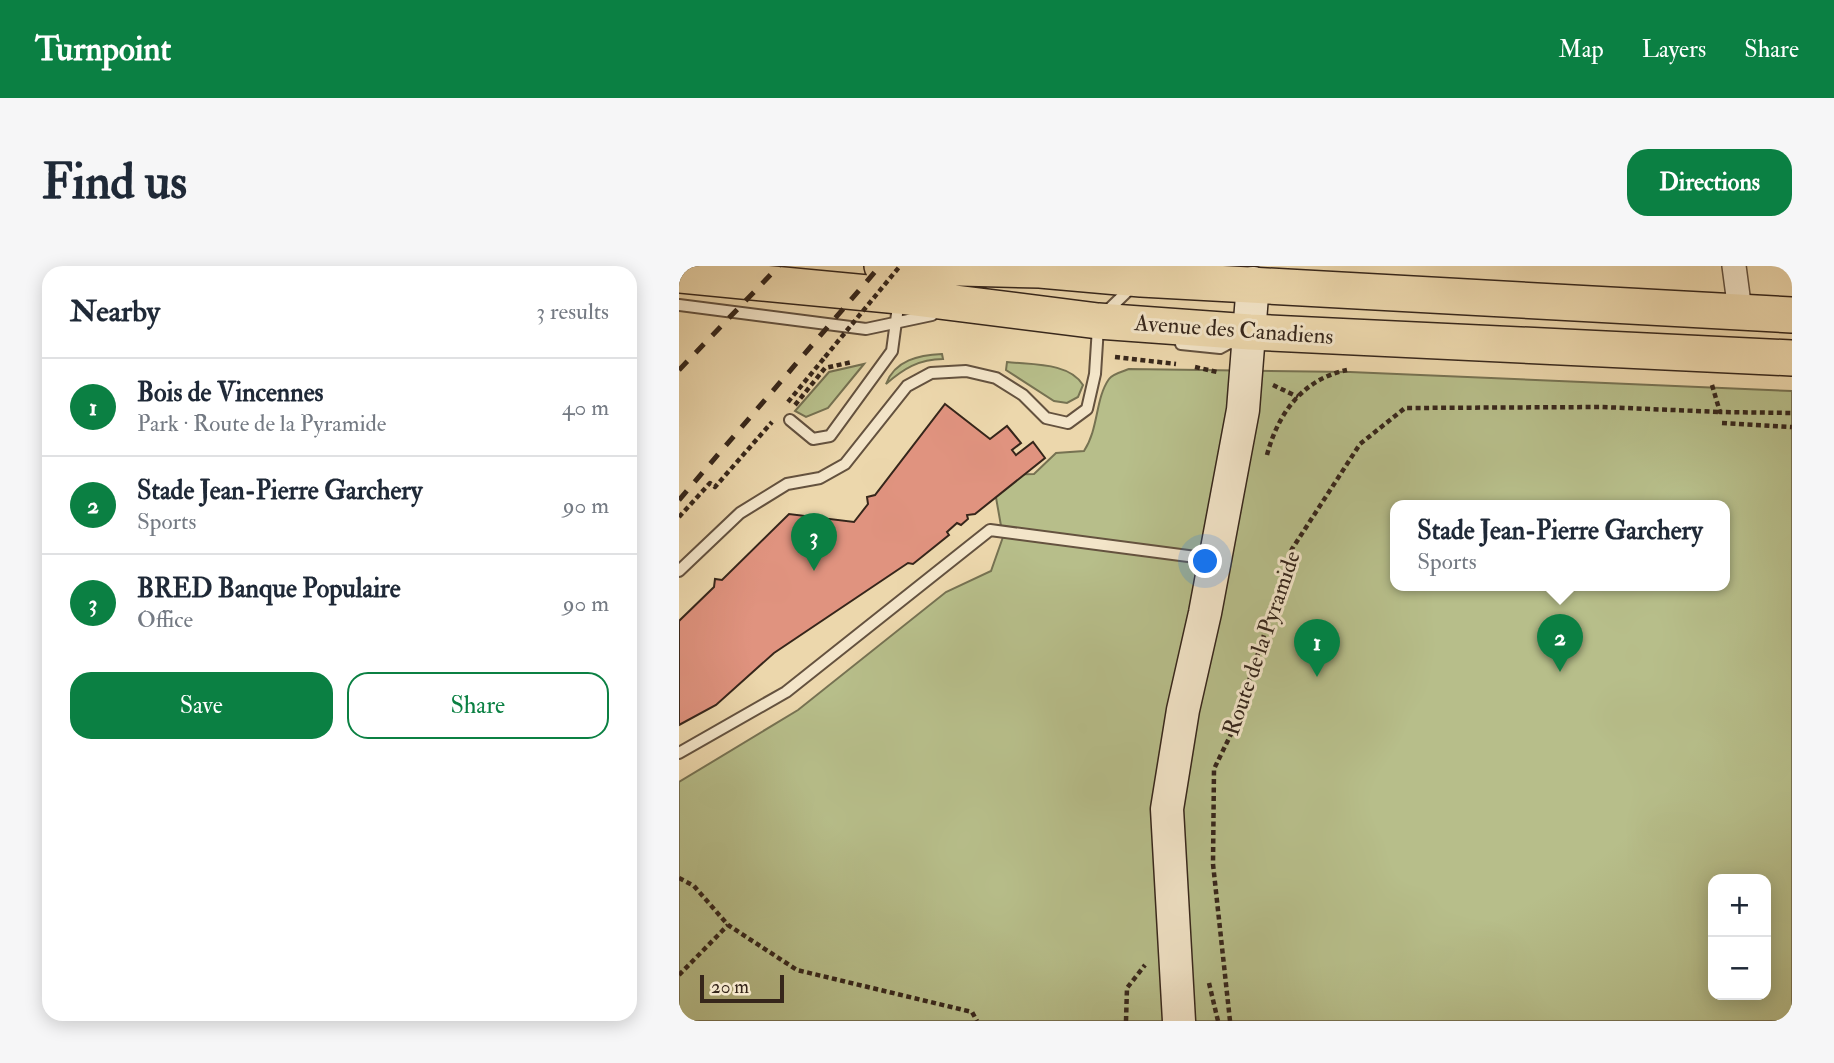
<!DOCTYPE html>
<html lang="en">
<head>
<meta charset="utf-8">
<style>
	body { margin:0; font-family:"IM FELL Double Pica",serif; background:#f6f6f7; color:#1f2937 }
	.controls { position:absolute; right:21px; bottom:21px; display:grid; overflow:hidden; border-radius:14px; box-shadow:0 4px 18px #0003 }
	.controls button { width:63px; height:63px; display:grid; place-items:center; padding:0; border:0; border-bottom:2px solid #e0e1e3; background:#fff; color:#1f2937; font:35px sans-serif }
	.scale { position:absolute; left:21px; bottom:18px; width:84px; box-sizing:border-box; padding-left:7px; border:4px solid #36261b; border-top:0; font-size:19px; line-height:24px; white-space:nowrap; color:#36261b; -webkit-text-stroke:5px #f3e5c9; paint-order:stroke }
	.you { position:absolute; left:527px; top:296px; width:24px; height:24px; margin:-18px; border:5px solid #fff; border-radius:50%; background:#1a73e8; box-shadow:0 0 0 10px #1a73e833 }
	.badge { display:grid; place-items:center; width:46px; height:46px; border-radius:50%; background:#0b8043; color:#fff; font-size:23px; font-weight:700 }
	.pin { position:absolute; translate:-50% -58px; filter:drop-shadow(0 2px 4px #0008) }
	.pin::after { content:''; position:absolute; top:37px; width:24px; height:21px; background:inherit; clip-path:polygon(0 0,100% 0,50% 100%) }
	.popup { position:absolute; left:711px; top:234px; width:340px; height:91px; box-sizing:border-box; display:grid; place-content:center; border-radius:14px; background:#fff; filter:drop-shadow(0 2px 5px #0005); font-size:23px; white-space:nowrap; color:#747a83 }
	.popup b { font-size:26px; color:#1f2937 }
	.popup::after { content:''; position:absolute; left:50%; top:100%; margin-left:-14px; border:14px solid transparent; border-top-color:#fff }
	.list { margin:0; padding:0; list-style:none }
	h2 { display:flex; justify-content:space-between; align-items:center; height:91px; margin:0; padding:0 28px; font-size:30px }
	h2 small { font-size:23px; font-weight:400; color:#747a83 }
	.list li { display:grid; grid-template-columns:46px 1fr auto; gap:21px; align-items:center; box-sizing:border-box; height:98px; padding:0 28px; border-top:2px solid #e0e1e3 }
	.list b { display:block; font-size:26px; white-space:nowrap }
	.list p { margin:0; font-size:23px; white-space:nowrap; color:#747a83 }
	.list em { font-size:23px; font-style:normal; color:#747a83 }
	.actions { display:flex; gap:14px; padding:21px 28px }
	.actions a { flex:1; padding:16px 0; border:2px solid #0b8043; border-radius:21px; text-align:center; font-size:24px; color:#0b8043 }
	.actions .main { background:#0b8043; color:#fff }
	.map { position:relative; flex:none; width:1113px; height:755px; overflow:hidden; border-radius:21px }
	header { display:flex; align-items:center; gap:42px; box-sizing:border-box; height:98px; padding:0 35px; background:#0b8043; color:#fff }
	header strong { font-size:33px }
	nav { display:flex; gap:38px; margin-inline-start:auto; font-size:24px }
	.intro { display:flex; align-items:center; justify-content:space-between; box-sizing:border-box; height:168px; padding:0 42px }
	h1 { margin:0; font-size:49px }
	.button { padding:18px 32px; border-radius:21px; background:#0b8043; color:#fff; font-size:24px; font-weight:700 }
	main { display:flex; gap:42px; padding:0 42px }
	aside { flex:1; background:#fff; border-radius:21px; box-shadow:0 4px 18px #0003 }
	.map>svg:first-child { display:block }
	.green { fill:#b7be8a; stroke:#767252; stroke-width:2; fill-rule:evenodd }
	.building { fill:#e0937f; stroke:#36261b; stroke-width:2 }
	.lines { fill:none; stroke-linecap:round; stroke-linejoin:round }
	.lane-casing { stroke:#64523f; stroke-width:14 }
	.street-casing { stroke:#64523f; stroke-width:26 }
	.secondary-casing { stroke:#36261b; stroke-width:35 }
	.primary-casing { stroke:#36261b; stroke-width:38 }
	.path { stroke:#36261b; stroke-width:4.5; stroke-dasharray:5 3.5; stroke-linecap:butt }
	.lane { stroke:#f3e5c9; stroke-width:10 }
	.street { stroke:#f3e5c9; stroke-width:23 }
	.secondary { stroke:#f3e5c9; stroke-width:32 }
	.primary { stroke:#ecd7ac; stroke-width:35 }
	.rail { stroke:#36261b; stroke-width:5; stroke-dasharray:12 12; stroke-linecap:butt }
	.path-bridge { stroke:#36261b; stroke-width:4.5; stroke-dasharray:5 3.5; stroke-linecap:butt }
	.labels { text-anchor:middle; stroke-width:6; stroke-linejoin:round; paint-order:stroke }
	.street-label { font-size:23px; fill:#36261b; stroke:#f3e5c9 }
</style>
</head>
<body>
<header>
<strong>Turnpoint</strong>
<nav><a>Map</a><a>Layers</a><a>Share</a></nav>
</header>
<div class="intro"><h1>Find us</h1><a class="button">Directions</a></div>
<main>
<aside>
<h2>Nearby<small>3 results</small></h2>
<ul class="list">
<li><span class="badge">1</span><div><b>Bois de Vincennes</b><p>Park · Route de la Pyramide</p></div><em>40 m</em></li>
<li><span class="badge">2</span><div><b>Stade Jean-Pierre Garchery</b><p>Sports</p></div><em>90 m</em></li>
<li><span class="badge">3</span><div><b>BRED Banque Populaire</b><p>Office</p></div><em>90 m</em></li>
</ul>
<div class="actions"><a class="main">Save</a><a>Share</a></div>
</aside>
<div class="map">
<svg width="1113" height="755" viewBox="0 0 1113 755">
	<rect width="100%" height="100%" fill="#ecd7ac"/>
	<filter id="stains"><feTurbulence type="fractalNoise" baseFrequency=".00286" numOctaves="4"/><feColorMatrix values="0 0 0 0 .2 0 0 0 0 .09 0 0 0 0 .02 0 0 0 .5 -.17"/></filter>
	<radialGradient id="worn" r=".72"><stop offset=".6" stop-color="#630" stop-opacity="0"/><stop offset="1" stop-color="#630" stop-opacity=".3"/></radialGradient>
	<path class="green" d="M 263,88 L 264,93 C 240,93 224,103 207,118 C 216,94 240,89 263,88 Z
		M 328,96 C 352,99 390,96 404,119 L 399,131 L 388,137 L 375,135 L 327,104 Z
		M 185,98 L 149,142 L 127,151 L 116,145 L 150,106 Z
		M 450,103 L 671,106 L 1113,125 L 1113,755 L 0,755 L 0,516 L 119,444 L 267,326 L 312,305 L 324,271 L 313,209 L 355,208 L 377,187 L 405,185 C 420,162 416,133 430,113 C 433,108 445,105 450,103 ZM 716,240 L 1046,240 L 1046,320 L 716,320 ZM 1034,613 L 1087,613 L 1087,729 L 1034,729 Z"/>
	<path class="building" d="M 266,138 L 311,173 L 328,160 L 342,177 L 333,184 L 337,189 L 354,176 L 366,192 L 296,248 L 288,249 L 289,253 L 282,259 L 278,257 L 268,266 L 270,269 L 234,298 L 229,297 L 95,387 L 37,439 L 0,459 L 0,355 L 35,321 L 36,313 L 43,314 L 110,248 L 175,256 L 189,238 L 188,231 L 196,229 Z"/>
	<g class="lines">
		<defs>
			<path id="lane" d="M 0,39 L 187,63 L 253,49
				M 426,47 L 455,19
				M 502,78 L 541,82 L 554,75
				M 111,154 L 134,173 L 151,170 L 213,85 L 218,48
				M 0,305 L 61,247 L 108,218 L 141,212 L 166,198 L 228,120 L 252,107 L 287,105 L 317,112 L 344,129 L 367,152 L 389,157 L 408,143 L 416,108 L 419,61
				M 0,487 L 107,426 L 311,264 L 532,293"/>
			<path id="street" d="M 1055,0 L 1061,45"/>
			<path id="secondary" d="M 500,755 L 488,543 L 504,444 L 526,347 L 564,144 L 574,17"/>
			<path id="primary" d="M 203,0 L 361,4 L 462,13 L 1113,49
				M 0,9 L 220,30 L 419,55 L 571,66 L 1113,92"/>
		</defs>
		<use href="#lane" class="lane-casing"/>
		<use href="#street" class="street-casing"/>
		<use href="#secondary" class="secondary-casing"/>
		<use href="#primary" class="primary-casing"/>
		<path class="path" d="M 436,91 L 497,98
			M 516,101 L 538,106
			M 594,119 L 619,131
			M 1033,119 L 1041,146 L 1113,147
			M 109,136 L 146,91
			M 116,139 L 146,102 L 173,96
			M 1043,157 L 1113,161
			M 588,189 C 599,147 624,113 668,104
			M 0,251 L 31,217 L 36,221 L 93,156
			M 0,612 L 15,620 L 49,659 L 118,704 L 293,746 L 298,755
			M 0,709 L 49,659
			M 530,717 L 539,755
			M 447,755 L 448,722 L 466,699
			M 551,755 L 534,598 L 535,503 L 554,464 L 613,283 L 681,178 L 726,142 L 923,141 L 1041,146"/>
		<use href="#lane" class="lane"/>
		<use href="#street" class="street"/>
		<use href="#secondary" class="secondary"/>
		<use href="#primary" class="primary"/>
		<path class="rail" d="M 0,104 L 100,0
			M 0,234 L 201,0"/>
		<path class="path-bridge" d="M 146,91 L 221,0"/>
	</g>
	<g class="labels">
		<g class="street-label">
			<text transform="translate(555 63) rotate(4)" y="8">Avenue des Canadiens</text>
			<text transform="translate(582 377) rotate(-71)" y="8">Route de la Pyramide</text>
		</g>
	</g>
	<rect width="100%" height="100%" filter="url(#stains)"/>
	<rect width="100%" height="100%" fill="url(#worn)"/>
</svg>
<div class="controls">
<button>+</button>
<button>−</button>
</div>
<div class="scale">20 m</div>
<div class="you"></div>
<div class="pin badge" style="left:638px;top:411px">1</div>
<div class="pin badge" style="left:881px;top:406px">2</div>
<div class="popup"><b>Stade Jean-Pierre Garchery</b>Sports</div>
<div class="pin badge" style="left:135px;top:305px">3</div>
</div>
</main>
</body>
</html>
